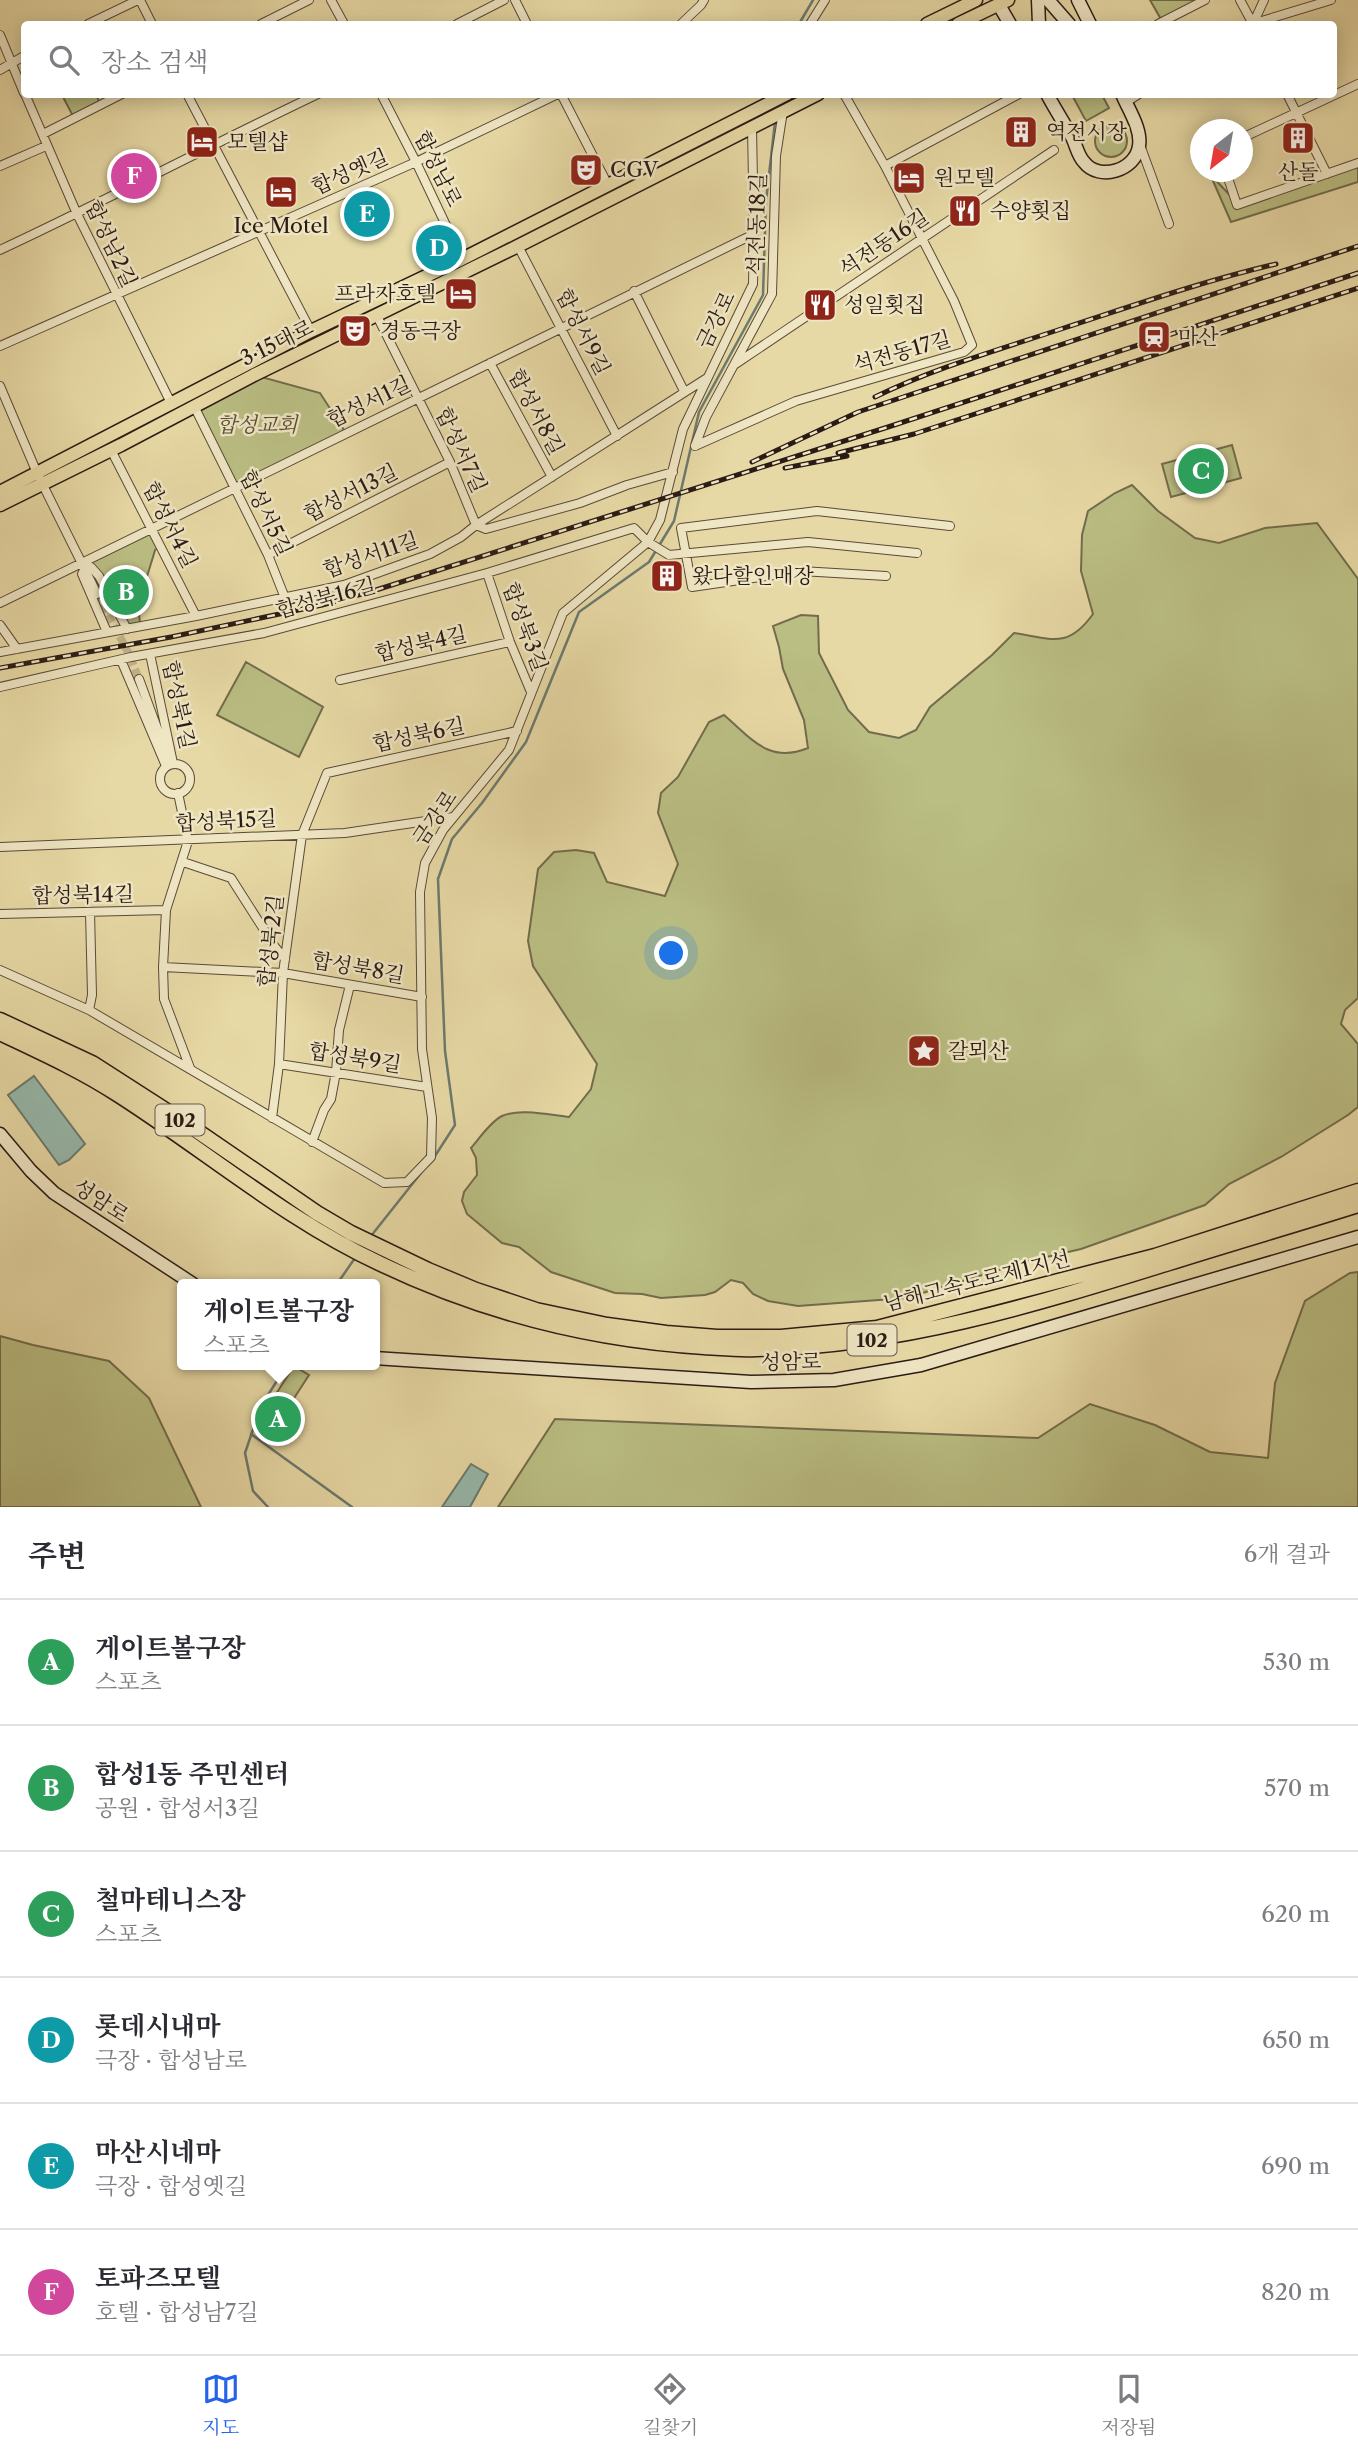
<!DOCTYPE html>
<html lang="ko">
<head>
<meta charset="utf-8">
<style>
	body { margin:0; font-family:"Libre Caslon Text","Noto Serif KR",serif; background:#f7f7f7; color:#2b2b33 }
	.compass { position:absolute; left:1190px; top:119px; width:63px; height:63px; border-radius:50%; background:#fff; box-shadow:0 4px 18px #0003; rotate:211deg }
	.you { position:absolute; left:672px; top:954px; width:24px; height:24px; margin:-18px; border:5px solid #fff; border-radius:50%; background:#1a73e8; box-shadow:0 0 0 10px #1a73e833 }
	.badge { display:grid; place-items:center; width:46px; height:46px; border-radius:50%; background:#2563eb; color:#fff; font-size:23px; font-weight:700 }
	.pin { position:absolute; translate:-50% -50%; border:4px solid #fff; box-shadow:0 2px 7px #0006 }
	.popup { position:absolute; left:177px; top:1279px; width:203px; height:91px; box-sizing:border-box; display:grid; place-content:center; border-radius:7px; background:#fff; filter:drop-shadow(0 2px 5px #0005); font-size:23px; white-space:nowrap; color:#7c7c81 }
	.popup b { font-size:26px; color:#2b2b33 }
	.popup::after { content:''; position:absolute; left:50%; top:100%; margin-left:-14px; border:14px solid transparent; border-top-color:#fff }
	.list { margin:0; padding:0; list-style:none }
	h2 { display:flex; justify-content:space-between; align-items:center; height:91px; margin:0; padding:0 28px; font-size:30px }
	h2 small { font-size:23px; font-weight:400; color:#7c7c81 }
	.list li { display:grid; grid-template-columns:46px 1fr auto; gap:21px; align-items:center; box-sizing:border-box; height:126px; padding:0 28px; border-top:2px solid #e1e1e2 }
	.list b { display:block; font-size:26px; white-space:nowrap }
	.list p { margin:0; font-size:23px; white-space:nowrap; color:#7c7c81 }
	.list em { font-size:23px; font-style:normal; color:#7c7c81 }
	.icon { flex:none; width:38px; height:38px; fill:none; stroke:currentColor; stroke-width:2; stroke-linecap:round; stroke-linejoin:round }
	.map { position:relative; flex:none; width:1358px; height:1507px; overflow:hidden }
	.search { position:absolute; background:#fff; box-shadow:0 4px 18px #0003; left:21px; right:21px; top:21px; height:77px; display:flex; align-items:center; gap:18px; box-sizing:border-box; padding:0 24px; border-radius:7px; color:#7c7c81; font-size:26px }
	.sheet { height:847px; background:#fff }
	nav { display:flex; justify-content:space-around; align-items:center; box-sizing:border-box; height:98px; border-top:2px solid #e1e1e2; background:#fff; font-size:19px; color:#7c7c81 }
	nav a { display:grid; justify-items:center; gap:4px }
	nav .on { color:#2563eb }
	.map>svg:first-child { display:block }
	.green { fill:#babe83; stroke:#726c4c; stroke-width:2 }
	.water { fill:#97b9ac; stroke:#6c7a70; stroke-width:2 }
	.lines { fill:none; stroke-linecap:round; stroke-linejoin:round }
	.stream { stroke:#6c7a70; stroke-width:2.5 }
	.street-tunnel { stroke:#c1b388; stroke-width:8; stroke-dasharray:8 4; stroke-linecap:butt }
	.street-casing { stroke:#5a4a39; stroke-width:10 }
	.secondary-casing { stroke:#2b1b15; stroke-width:15 }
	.primary-casing { stroke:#2b1b15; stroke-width:15 }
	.highway-casing { stroke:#2b1b15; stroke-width:17 }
	.street { stroke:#efe6c4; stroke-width:8 }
	.secondary { stroke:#efe6c4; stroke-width:12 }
	.primary { stroke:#e7d9a5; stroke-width:12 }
	.highway { stroke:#e7d9a5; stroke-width:14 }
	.rail-casing { stroke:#2b1b15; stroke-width:5 }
	.rail { stroke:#efe6c4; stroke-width:2.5; stroke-dasharray:8; stroke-linecap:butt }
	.labels { text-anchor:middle; stroke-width:5; stroke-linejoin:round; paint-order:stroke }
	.shield { fill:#efe6c4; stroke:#66584a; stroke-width:2 }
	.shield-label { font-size:19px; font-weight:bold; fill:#2b1b15 }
	.poi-label { font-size:21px; fill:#2b1b15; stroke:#efe6c4; text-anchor:start }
	.street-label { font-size:21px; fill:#2b1b15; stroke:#efe6c4 }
	.park-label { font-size:21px; font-style:italic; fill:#564c36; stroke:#efe6c4 }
</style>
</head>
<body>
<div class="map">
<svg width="1358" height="1507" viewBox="0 0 1358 1507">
	<rect width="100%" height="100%" fill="#e7d9a5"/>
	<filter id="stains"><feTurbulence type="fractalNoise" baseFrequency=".00286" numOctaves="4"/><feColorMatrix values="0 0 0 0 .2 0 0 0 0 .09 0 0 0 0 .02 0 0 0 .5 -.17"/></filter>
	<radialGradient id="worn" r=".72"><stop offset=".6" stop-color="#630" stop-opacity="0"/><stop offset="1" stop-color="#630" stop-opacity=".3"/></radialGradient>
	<path class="green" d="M 1150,0 L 1197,0 L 1162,21 Z
		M 62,95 L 96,95 L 101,105 L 74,118 Z
		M 1072,95 L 1102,95 L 1109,108 L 1086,121 Z
		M1095 141a16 16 0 1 1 32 0a16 16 0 1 1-32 0Z
		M 1358,165 L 1358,182 L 1231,222 L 1210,174 L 1240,206 Z
		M 254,375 L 320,393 L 346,433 L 235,488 L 194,406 Z
		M 1232,445 L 1241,478 L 1171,497 L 1162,464 Z
		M 1132,485 L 1158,511 L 1195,538 L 1219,543 L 1265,528 L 1317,523 L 1358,579 L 1358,998 L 1345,1010 L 1341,1024 L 1358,1044 L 1358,1107 L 1348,1115 L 1281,1157 L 1229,1184 L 1205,1205 L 1081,1249 L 1029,1261 L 906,1298 L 798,1306 L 768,1301 L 753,1294 L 743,1283 L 731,1280 L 715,1292 L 705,1295 L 661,1298 L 642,1294 L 615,1293 L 551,1272 L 519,1247 L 502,1243 L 467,1214 L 462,1201 L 464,1192 L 477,1175 L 476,1158 L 471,1148 C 479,1139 490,1122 502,1116 C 519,1108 550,1115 569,1117 L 591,1089 L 597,1064 L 533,966 L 528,941 L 538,869 L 554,852 L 576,850 L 594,853 L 607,882 L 665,896 L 678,864 L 658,813 L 661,793 L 678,777 L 709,722 L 724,715 C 752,739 769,764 808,748 L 804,720 L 783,669 L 779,647 L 773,626 L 801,615 L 818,616 L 819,653 L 848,710 L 869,732 L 899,738 L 916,730 L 930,707 L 992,655 L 1014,633 C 1052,639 1068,649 1093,614 L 1081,571 L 1082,535 L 1088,511 L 1115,493 Z
		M 153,529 L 161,546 L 155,550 C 150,569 134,609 141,626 L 127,629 L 99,576 L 83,564 Z
		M 246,662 L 323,707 L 299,757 L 217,715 Z
		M 1358,1272 L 1358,1507 L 498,1507 L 555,1419 L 1038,1438 L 1090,1404 L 1155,1425 L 1210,1452 L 1268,1458 L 1275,1383 L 1305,1301 L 1350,1273 Z
		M 0,1336 L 33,1345 L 109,1361 L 149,1398 L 201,1507 L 0,1507 Z
		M 294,1366 L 309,1375 L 291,1403 L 276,1394 Z"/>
	<path class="water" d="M 34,1076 L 85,1144 L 69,1160 L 59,1165 L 8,1095 Z
		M 471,1464 L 488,1474 L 470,1507 L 442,1507 Z"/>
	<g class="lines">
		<path class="stream" d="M 799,24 L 813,0
			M 435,1156 L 455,1125 L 445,1051 L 438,879 L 452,839 L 482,803 L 526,742 L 579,612 L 649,562 L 674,521 L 699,412 L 763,295 L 766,201 L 775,122
			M 371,1236 L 421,1173
			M 337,1284 L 355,1258
			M 251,1434 L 352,1507
			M 268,1507 L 253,1491 L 245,1453 L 261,1406 L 287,1365"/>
		<path class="street-tunnel" d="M 97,594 L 128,652 L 139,679"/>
		<defs>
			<path id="street" d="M 140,0 L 152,24
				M 331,0 L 344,24
				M 515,0 L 527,24
				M 1240,0 L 1253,24
				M 88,24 L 138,0
				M 261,24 L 309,0
				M 457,24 L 504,0
				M 681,24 L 701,5 L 704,0
				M 810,24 L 825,0
				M 1158,24 L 1205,0
				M 1252,24 L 1331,0
				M 1253,24 L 1264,0
				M 0,35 L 24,93
				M 0,70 L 24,56
				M 25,94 L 77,214 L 172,405
				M 187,94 L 311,331
				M 381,94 L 416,162 L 462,259
				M 561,94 L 608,185
				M 1287,94 L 1327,174
				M 1125,103 L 1139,94
				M 43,134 L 122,94
				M 1242,138 L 1358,84
				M 1140,145 L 1169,224
				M 0,166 L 46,146
				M 885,166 L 1019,94
				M 1226,172 L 1237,205 L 1358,163
				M 518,246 L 617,436
				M 0,250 C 107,200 211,145 318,94
				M 634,291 L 684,391
				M 377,316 L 450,462 L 476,525 L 486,529 L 580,503 L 627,485 L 673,472
				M 0,346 L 416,162 L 558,94
				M 490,363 L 552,477
				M 734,365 L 1054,150
				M 0,386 L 37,473 L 97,594
				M 194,406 L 268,555 L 285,598
				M 695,446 L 796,401 L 964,352 L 972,345 L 954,301 L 885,166 L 844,94
				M 695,446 L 706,417 L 772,294 L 776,156 L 783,111
				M 111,450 L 196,616
				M 268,555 L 450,462
				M 487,573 L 510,642 L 531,692
				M 886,576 L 801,571 L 692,587 L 681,528 L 817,511 L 950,526
				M 0,603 L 754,234
				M 0,625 L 17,649
				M 107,632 L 82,574 L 85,568 L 91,567 L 99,576 L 127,629
				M 0,652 L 196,616 L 344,585 L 430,554 L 461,537 L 476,525 L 707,378
				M 150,654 L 173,763
				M 121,660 L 166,766
				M 139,679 L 168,758
				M 340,680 L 510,642
				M 0,687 L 131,657 L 264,633 L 487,573 L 634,528 L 648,542 L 669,555 L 808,542 L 917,553
				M160 779a15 15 0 1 1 30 0a15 15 0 1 1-30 0Z
				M 178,793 L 188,841 L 166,910 L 163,967 L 164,999 L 190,1068
				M 0,847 L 345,833 L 453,817
				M 183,862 L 231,878 L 275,947 L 285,959
				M 0,914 L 166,910
				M 163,967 L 283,973 L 422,997
				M 0,970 L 89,1010 L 384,1183 L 407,1182 L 431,1157 L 432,1118 L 422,1049 L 420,892 L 425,863 L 443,830 L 509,750 L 563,613 L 648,542 L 660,520 L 683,429 L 753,284 L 754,234 L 752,128
				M 89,1010 L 92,995 L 90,912
				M 279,1064 L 427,1087
				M 272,1118 L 279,1064 L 283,973 L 302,835 L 327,773 L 517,731
				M 312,1142 L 324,1110 L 331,1099 L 336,1072 L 339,1030 L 350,985"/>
			<path id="secondary" d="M 1038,0 L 1039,24
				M 1048,0 L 1069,24
				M 1078,0 L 1090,24
				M 999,5 L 1010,24
				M 1047,94 C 1055,109 1064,123 1072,137 C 1076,145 1078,156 1084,162 C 1099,182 1136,170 1139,146 C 1142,129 1128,109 1122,94
				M 0,1134 L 31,1171 L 54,1193 L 193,1284
				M 374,1358 L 751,1382 L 834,1380 L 921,1365 L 1358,1237"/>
			<path id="primary" d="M 927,24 L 976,0
				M 958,24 L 1008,0
				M 0,492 L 311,331 L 462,259 L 787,94
				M 0,505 L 121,445 L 254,375 L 518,246 L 818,94"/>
			<path id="highway" d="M 0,1020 L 92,1063 L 190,1126 L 317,1213 L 351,1233 L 428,1270 L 476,1290 L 536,1310 L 607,1325 L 666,1333 L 717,1337 L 781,1337 L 877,1328 L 1155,1256 L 1358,1191
				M 0,1033 C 40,1052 80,1070 117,1094 C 205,1150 286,1220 381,1264 C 484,1313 590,1340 704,1347 C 721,1348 739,1350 756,1349 C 898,1347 1034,1305 1169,1263 C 1232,1243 1295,1225 1358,1205"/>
		</defs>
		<use href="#street" class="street-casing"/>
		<use href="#secondary" class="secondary-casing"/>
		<use href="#primary" class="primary-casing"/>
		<use href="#highway" class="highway-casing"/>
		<use href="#street" class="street"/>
		<use href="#secondary" class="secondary"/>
		<use href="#primary" class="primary"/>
		<use href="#highway" class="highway"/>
		<defs>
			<path id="rail" d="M 875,397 C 934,368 998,350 1061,329 C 1132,306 1203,281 1276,264
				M 838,453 L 914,434 L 1358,288
				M 752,462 L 858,412 L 1358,246
				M 785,468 L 847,456
				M 0,668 L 171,637 L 322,605 L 376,590 L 888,427 L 1358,273"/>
		</defs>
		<use href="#rail" class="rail-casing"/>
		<use href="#rail" class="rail"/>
	</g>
	<defs>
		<symbol id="building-square" viewBox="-11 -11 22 22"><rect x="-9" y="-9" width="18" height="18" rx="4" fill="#8f2418" stroke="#efe6c4"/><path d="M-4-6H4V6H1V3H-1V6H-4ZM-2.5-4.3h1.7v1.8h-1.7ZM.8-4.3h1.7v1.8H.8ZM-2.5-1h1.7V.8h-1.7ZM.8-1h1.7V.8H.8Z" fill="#fff"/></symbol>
		<symbol id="hotel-square" viewBox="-11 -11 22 22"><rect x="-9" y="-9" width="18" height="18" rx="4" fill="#8f2418" stroke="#efe6c4"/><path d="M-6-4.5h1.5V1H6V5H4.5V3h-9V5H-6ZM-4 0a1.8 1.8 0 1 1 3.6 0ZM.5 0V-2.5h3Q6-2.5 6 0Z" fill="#fff"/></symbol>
		<symbol id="theatre-square" viewBox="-11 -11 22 22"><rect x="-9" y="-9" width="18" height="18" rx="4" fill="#8f2418" stroke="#efe6c4"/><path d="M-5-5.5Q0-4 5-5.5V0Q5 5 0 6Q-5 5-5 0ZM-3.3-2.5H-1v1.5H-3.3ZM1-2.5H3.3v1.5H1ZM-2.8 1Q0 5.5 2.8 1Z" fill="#fff"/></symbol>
		<symbol id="restaurant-square" viewBox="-11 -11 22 22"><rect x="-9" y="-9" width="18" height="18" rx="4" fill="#8f2418" stroke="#efe6c4"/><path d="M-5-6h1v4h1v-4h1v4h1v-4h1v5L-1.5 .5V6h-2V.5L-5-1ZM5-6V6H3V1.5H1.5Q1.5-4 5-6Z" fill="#fff"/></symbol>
		<symbol id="station-square" viewBox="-11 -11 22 22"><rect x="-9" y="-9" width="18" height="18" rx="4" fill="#8f2418" stroke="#efe6c4"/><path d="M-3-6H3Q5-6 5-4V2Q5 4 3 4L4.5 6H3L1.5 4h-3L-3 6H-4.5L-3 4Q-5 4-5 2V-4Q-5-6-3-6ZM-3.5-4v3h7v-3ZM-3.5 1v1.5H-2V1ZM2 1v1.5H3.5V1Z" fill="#fff"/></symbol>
		<symbol id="sight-square" viewBox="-11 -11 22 22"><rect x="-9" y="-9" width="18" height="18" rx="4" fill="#8f2418" stroke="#efe6c4"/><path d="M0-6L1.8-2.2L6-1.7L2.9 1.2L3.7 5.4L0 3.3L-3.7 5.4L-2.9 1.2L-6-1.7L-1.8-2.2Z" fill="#fff"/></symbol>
	</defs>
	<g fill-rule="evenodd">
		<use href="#building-square" x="1002" y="113" width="38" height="38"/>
		<use href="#building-square" x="1279" y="119" width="38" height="38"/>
		<use href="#hotel-square" x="183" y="123" width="38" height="38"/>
		<use href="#theatre-square" x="567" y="151" width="38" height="38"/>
		<use href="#hotel-square" x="890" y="159" width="38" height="38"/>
		<use href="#hotel-square" x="262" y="173" width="38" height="38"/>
		<use href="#restaurant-square" x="946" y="192" width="38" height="38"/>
		<use href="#hotel-square" x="442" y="275" width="38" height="38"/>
		<use href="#restaurant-square" x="801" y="286" width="38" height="38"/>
		<use href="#theatre-square" x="336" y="312" width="38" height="38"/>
		<use href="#station-square" x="1135" y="318" width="38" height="38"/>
		<use href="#building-square" x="648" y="557" width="38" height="38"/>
		<use href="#sight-square" x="905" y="1032" width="38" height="38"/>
	</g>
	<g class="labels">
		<g class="shield">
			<rect x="155.5" y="1104.5" width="49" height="31" rx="5"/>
			<rect x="847.5" y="1324.5" width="49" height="31" rx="5"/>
		</g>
		<g class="shield-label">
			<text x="180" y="1127">102</text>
			<text x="872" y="1347">102</text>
		</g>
		<g class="poi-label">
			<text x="1046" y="139">역전시장</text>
			<text x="227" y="149">모텔샵</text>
			<text x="610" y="177">CGV</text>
			<text x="1298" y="179" text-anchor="middle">산돌</text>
			<text x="934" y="185">원모텔</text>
			<text x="990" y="218">수양횟집</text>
			<text x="281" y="233" text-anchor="middle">Ice Motel</text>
			<text x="436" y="301" text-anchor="end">프라자호텔</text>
			<text x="844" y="312">성일횟집</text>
			<text x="380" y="338">경동극장</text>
			<text x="1178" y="344">마산</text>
			<text x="692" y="583">왔다할인매장</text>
			<text x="948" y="1058">갈뫼산</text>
		</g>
		<g class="street-label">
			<text transform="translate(438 169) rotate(64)" y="7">합성남로</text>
			<text transform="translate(350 172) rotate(-24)" y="7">합성옛길</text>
			<text transform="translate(757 224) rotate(-88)" y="7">석전동18길</text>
			<text transform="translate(884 243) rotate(-34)" y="7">석전동16길</text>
			<text transform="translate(111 244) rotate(65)" y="7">합성남2길</text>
			<text transform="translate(716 320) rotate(-64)" y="7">금강로</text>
			<text transform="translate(583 332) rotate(63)" y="7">합성서9길</text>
			<text transform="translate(277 343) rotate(-26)" y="7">3·15대로</text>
			<text transform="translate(902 352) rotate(-16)" y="7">석전동17길</text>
			<text transform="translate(369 402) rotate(-26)" y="7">합성서1길</text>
			<text transform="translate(536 412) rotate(62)" y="7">합성서8길</text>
			<text transform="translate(461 450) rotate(65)" y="7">합성서7길</text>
			<text transform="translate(351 493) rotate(-27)" y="7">합성서13길</text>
			<text transform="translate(266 513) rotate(64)" y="7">합성서5길</text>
			<text transform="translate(170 525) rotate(63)" y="7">합성서4길</text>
			<text transform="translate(371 555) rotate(-19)" y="7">합성서11길</text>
			<text transform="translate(326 598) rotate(-15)" y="7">합성북16길</text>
			<text transform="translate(525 627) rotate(70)" y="7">합성북3길</text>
			<text transform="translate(421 644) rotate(-13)" y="7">합성북4길</text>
			<text transform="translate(179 705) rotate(78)" y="7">합성북1길</text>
			<text transform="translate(419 735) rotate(-12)" y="7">합성북6길</text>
			<text transform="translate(435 818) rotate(-56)" y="7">금강로</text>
			<text transform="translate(226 821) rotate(-3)" y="7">합성북15길</text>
			<text transform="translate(83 895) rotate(-1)" y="7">합성북14길</text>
			<text transform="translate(271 941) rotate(-84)" y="7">합성북2길</text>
			<text transform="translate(358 968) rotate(10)" y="7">합성북8길</text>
			<text transform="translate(355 1058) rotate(9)" y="7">합성북9길</text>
			<text transform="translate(101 1201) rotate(33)" y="7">성암로</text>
			<text transform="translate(977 1281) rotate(-14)" y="7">남해고속도로제1지선</text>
			<text transform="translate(791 1362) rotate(-1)" y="7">성암로</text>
		</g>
		<g class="park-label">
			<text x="257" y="432">합성교회</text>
		</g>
	</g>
	<rect width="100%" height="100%" filter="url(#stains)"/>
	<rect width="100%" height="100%" fill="url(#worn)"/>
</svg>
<svg class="compass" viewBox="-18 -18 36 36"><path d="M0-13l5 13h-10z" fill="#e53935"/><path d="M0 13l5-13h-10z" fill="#7c7c81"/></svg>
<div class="you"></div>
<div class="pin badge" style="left:278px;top:1419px;background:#2e9e5b">A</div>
<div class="popup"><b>게이트볼구장</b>스포츠</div>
<div class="pin badge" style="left:126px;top:592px;background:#2e9e5b">B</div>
<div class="pin badge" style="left:1201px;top:471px;background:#2e9e5b">C</div>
<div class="pin badge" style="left:439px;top:248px;background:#0f9aa8">D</div>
<div class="pin badge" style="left:367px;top:214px;background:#0f9aa8">E</div>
<div class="pin badge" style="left:134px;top:176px;background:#d1479c">F</div>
<div class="search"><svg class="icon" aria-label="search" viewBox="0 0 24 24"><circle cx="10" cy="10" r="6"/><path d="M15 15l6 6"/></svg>장소 검색</div>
</div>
<section class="sheet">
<h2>주변<small>6개 결과</small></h2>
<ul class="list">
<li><span class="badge" style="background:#2e9e5b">A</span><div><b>게이트볼구장</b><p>스포츠</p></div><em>530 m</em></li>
<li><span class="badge" style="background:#2e9e5b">B</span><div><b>합성1동 주민센터</b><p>공원 · 합성서3길</p></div><em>570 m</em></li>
<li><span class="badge" style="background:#2e9e5b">C</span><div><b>철마테니스장</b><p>스포츠</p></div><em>620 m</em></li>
<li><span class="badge" style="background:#0f9aa8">D</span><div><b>롯데시내마</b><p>극장 · 합성남로</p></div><em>650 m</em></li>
<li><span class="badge" style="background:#0f9aa8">E</span><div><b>마산시네마</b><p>극장 · 합성옛길</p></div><em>690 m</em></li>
<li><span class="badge" style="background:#d1479c">F</span><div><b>토파즈모텔</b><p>호텔 · 합성남7길</p></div><em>820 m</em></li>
</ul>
</section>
<nav>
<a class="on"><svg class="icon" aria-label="map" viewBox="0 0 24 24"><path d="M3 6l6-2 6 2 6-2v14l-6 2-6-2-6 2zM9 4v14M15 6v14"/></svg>지도</a>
<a><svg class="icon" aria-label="directions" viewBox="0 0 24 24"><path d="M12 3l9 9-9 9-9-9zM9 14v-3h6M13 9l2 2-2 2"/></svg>길찾기</a>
<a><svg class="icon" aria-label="saved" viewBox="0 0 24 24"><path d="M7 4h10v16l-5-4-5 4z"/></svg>저장됨</a>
</nav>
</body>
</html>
